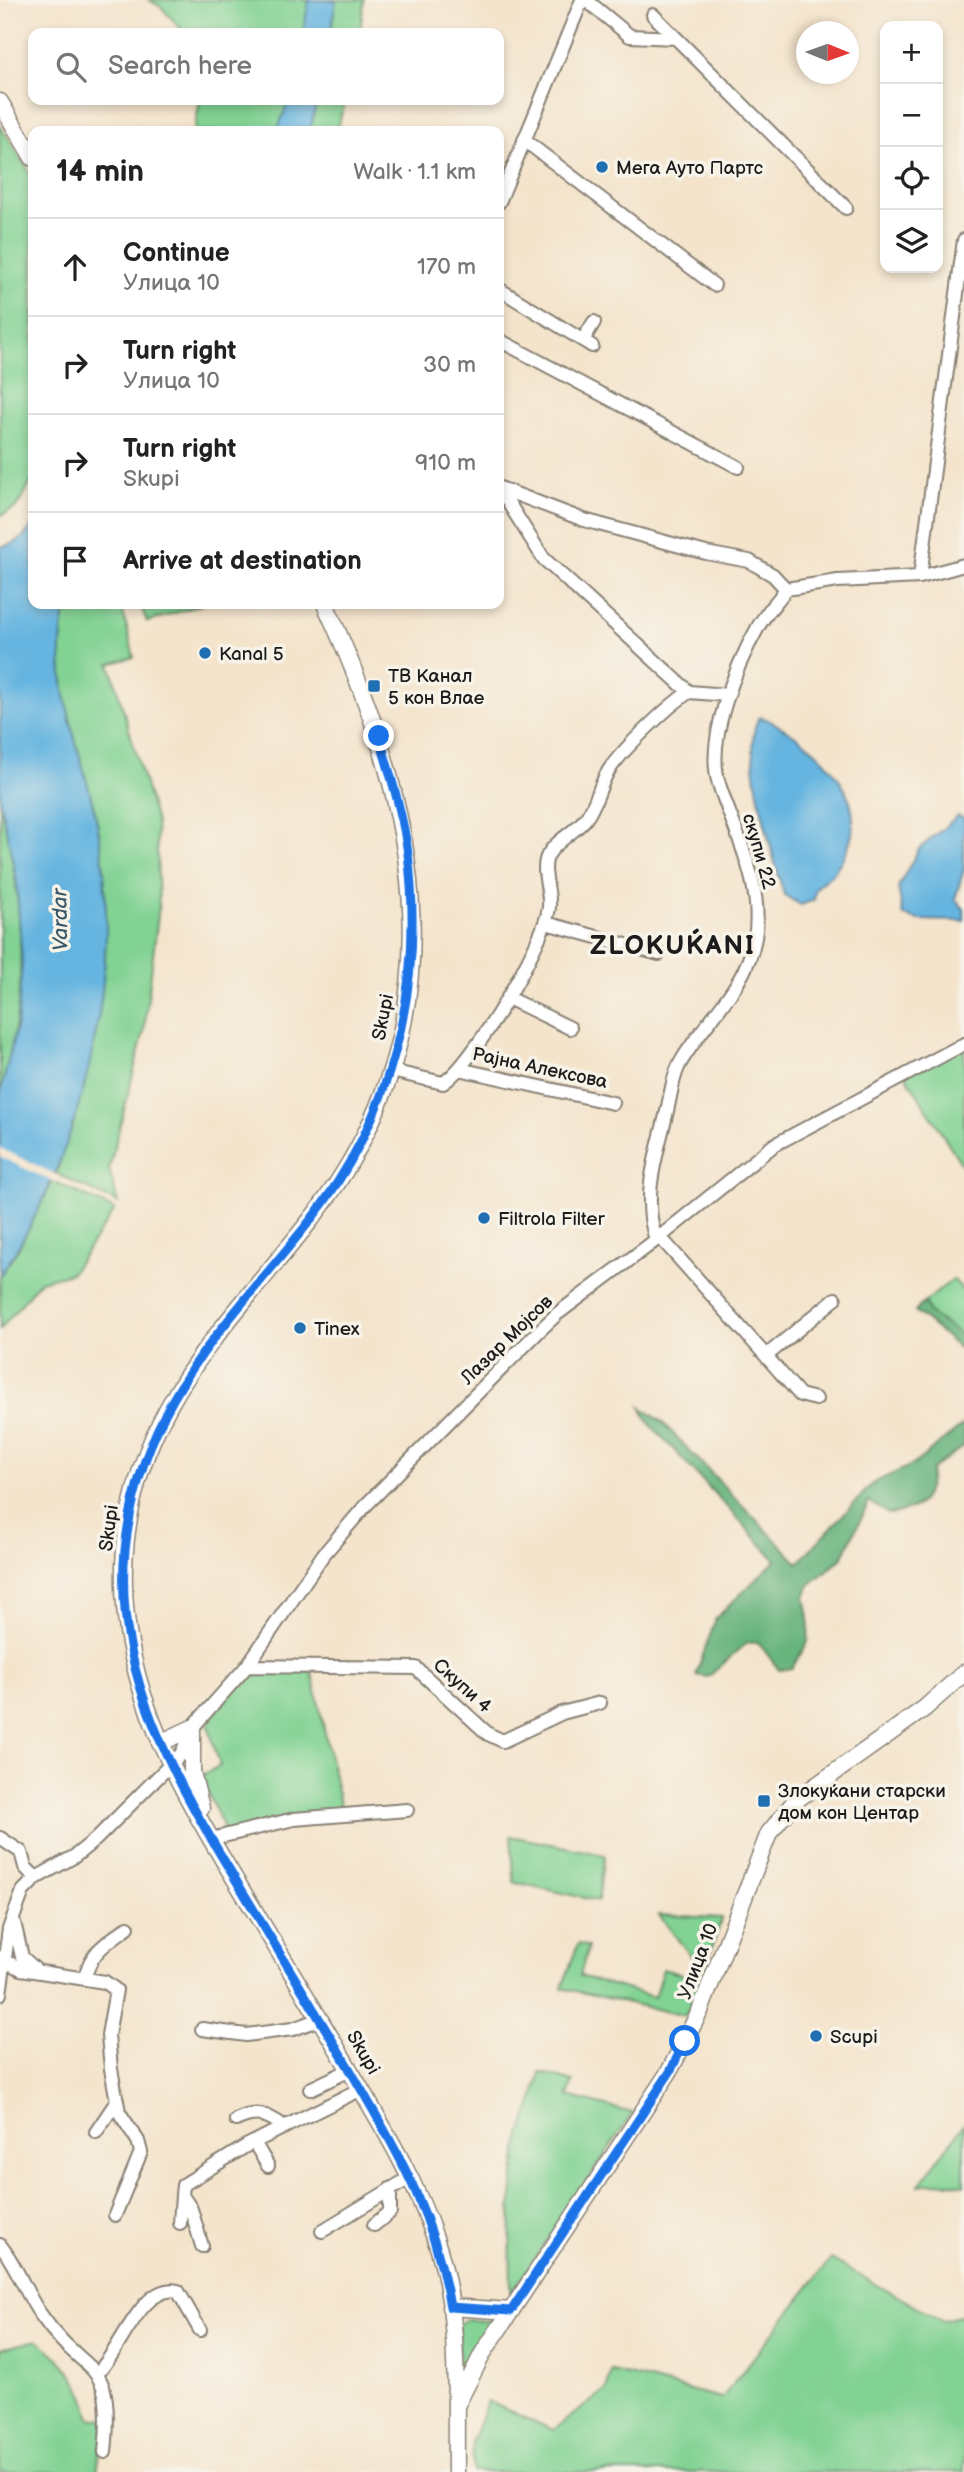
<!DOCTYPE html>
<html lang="en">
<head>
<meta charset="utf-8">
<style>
	body { margin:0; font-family:"Balsamiq Sans",sans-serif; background:#f6f6f6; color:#222 }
	.controls { position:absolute; right:21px; top:21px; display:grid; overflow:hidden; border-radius:14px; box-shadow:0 4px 10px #0003 }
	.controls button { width:63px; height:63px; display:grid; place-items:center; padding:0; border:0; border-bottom:2px solid #e0e0e0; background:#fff; color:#222; font:35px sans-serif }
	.compass { position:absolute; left:796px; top:21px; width:63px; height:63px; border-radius:50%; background:#fff; box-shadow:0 4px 10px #0003; rotate:91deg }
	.stop { position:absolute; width:21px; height:21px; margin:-16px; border:5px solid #1a73e8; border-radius:50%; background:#fff }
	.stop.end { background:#1a73e8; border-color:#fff; box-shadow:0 2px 7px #0008 }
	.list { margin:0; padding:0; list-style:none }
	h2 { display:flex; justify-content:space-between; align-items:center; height:91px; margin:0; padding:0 28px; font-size:30px }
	h2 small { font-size:23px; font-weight:400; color:#767676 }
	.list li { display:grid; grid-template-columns:46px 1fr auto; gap:21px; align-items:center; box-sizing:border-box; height:98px; padding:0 28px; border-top:2px solid #e0e0e0 }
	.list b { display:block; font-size:26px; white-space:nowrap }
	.list p { margin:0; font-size:23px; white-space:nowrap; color:#767676 }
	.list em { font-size:23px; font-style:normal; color:#767676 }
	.icon { flex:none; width:38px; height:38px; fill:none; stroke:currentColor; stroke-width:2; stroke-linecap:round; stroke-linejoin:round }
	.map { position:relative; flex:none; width:964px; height:2472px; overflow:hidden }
	.search { position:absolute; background:#fff; box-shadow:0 4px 10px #0003; left:28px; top:28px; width:476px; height:77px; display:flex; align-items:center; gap:18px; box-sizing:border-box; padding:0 24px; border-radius:14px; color:#767676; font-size:26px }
	.panel { position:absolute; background:#fff; box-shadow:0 4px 10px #0003; left:28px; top:126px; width:476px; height:483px; border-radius:14px }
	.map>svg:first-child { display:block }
	.green { fill:#81d293; stroke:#4e7758; stroke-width:2 }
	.forest { fill:#68b47d; stroke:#42684c; stroke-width:2 }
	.water { fill:#66b5e0; stroke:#41687e; stroke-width:2 }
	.pier { fill:#f4e4cc }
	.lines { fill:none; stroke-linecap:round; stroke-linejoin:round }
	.minor-casing { stroke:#888074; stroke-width:16 }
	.tertiary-casing { stroke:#888074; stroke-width:19 }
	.minor { stroke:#fff; stroke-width:12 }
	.tertiary { stroke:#fff; stroke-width:16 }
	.route { stroke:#1a73e8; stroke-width:9 }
	.poi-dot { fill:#1f6fb2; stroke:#f7f3e8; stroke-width:2.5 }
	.labels { text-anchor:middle; stroke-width:7; stroke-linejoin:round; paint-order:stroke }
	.poi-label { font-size:19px; fill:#1c1c1c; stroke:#f7f3e8; text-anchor:start }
	.street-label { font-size:19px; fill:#1c1c1c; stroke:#f7f3e8 }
	.water-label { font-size:21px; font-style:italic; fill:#3a596a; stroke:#f7f3e8 }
	.district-label { font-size:26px; font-weight:bold; letter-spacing:2px; fill:#1c1c1c; stroke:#f7f3e8 }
</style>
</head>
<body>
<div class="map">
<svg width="964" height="2472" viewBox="0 0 964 2472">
	<rect width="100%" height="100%" fill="#f7f3e8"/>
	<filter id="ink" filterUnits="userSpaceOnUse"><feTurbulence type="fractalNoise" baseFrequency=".0143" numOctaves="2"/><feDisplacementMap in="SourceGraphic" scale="14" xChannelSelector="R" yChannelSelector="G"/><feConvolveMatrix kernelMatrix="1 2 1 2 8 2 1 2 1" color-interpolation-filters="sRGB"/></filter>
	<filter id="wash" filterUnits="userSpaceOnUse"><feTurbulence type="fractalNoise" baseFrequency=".00686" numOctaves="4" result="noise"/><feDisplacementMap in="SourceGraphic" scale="28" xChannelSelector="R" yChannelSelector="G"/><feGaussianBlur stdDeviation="1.57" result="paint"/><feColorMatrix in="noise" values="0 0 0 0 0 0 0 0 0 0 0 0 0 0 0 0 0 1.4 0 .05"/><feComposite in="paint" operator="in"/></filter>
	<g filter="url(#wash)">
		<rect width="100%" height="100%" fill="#f4e4cc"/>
		<path class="green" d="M 149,0 L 364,0 L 360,33 L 185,33 L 161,7 Z
			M 200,100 L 345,100 L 337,131 L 194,131 Z
			M 0,125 L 33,178 L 33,479 L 17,507 L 0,516 Z
			M 66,604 L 121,604 L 134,657 L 110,664 L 156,822 L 159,906 L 144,1031 L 109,1169 L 118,1203 L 56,1174 C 91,1064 119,944 98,828 C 87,768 59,708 61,646 C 61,632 64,618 66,604 Z
			M 140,604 L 203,604 L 147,622 Z
			M 0,801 C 25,899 30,998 0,1095 Z
			M 964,1044 L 964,1168 L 904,1073 Z
			M 53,1181 L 115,1210 L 71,1273 L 40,1281 L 0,1330 L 0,1276 L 18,1249 Z
			M 953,1279 L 964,1291 L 964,1337 L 929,1313 L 925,1302 Z
			M 268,1672 L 312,1672 L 342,1814 L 228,1837 L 200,1776 L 220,1766 L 208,1725 C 219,1701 243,1677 268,1672 Z
			M 511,1836 L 605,1855 L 598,1901 L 514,1882 Z
			M 659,1915 L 722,1918 L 704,1973 Z
			M 578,1944 L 588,1947 L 580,1976 L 654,1997 L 663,1969 L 702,1980 L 686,2016 L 562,1988 Z
			M 540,2072 L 573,2082 L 568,2096 L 633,2113 L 511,2294 C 510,2241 509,2191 520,2139 C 525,2116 537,2096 540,2072 Z
			M 964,2124 L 964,2185 L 943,2182 L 919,2185 Z
			M 831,2259 L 942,2321 L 964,2314 L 964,2472 L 473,2472 L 472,2442 L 487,2401 L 553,2430 L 606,2390 L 612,2371 L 722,2398 Z
			M 465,2320 L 491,2321 L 459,2371 L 459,2324 Z
			M 37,2340 C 65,2360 84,2384 91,2418 L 105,2420 L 97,2472 L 0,2472 L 0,2349 Z"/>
		<path class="forest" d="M 925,1302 L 929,1313 L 964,1337 L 964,1352 L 915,1311 Z
			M 641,1407 L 661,1421 L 798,1563 L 873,1483 L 914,1464 L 964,1424 L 964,1446 L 932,1469 C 927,1500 923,1510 889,1514 L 869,1502 L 842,1558 L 810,1584 L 805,1597 L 809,1617 L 808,1642 L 792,1668 L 779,1670 L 758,1642 L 747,1643 L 708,1677 L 696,1675 L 716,1618 L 776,1560 L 648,1422 Z"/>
		<path class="water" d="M 309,0 L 336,0 L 331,33 L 303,33 Z
			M 289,100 L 317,100 L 310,131 L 277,131 Z
			M 33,524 L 33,604 L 66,604 C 64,618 61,632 61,646 C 59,708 87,768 98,828 C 125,974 83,1154 0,1276 L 0,1095 L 17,1023 L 22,963 L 16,877 L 0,801 L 0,547 C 17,544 24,538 33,524 Z
			M 759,717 C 770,719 778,726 788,731 C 825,754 868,799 848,847 C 845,855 837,869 831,875 C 821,884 814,884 814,900 L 801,905 L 784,895 C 774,857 739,749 759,717 Z
			M 958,816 L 964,818 L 964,869 L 955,899 L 964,909 L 964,921 L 918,920 L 903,915 L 898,887 L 919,849 Z"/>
		<path class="pier" d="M 0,1148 L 59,1176 L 56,1183 L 0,1157 Z"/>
	</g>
	<g filter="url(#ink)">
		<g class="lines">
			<defs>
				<path id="minor" d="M 586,0 L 630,36 L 676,38 L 846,208
					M 653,15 L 676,38
					M 524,140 L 714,285
					M 499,202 L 582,0
					M 499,289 L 592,346
					M 499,340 L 738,467
					M 583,340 L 594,322
					M 499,488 L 544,559 L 689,692 L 728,695
					M 500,488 L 584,520 L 706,553 L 749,561 L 773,575 L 786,589
					M 920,577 L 964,240
					M 546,923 L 659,954
					M 508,998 L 570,1028
					M 459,1069 L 613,1103
					M 391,1071 L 443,1083 C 472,1066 545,942 549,907 C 551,892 540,869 548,855 C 556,840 576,832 586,818 C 597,804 599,785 609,770 C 624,748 667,707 689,692
					M 660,1237 L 766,1356 L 835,1299
					M 656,1240 C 641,1195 657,1155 667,1111 C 671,1094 673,1074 682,1060 C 707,1018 746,988 755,938 C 764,884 735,834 719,784 C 705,741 736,666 758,627 C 765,614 777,602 786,589 L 838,581 L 920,577 L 964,565
					M 766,1356 L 800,1395 L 816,1399
					M 247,1666 L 416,1668 L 488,1734 L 503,1741 L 562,1713 L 600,1703
					M 0,1838 L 21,1852 L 25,1867 L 36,1878
					M 211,1839 L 294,1819 L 407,1810
					M 14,1922 L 22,1957 L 36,1970
					M 0,1958 L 21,1969 L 105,1982 L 116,1990 L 108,2035 L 111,2069 L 119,2112 L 138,2141 L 141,2152 L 115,2215
					M 85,1979 C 89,1952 108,1942 128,1927
					M 0,1994 L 9,1929 L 23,1891 L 36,1878 L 75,1856 L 96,1839 L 182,1753 L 192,1728 L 247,1666 L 323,1555 L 366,1505 L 536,1334 L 557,1314 L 656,1240 L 774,1145 L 964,1044
					M 202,2029 L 246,2035 L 293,2029 L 320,2019
					M 310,2089 L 350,2070
					M 236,2120 C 256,2110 267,2114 285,2127
					M 96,2132 L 117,2101
					M 254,2142 L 268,2166
					M 180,2223 L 182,2195
					M 374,2225 L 390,2212 L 390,2189
					M 322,2231 L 411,2177
					M 0,2245 C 18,2267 25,2293 41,2315 C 87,2381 115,2353 105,2452
					M 202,2246 L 191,2209 L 182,2195 L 183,2185 L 246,2146 L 361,2089
					M 98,2372 C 121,2351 141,2283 178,2291 L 200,2330"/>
				<path id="tertiary" d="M 0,102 L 33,158
					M 325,604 C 422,812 464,1027 309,1222 C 222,1332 129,1414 124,1567 C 120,1688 180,1789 241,1889 C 278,1950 316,2012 352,2074 C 383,2127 415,2179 435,2238 C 461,2310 455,2396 456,2472
					M 192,1728 L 192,1772 L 201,1808
					M 160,1743 L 192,1728
					M 450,2307 L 511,2311
					M 456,2406 L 483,2353 L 669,2072 L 700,2011 L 769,1833 L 796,1800 L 925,1708 L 964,1673"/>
			</defs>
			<use href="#minor" class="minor-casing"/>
			<use href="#tertiary" class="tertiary-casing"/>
			<use href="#minor" class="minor"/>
			<use href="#tertiary" class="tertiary"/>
		</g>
	</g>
	<g class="lines" filter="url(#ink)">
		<path class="route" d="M 379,736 C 390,774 403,814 408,854 C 424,986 393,1117 309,1222 C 223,1330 140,1403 125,1550 C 113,1673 175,1780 237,1882 C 274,1944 312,2006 349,2068 C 397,2152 434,2210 450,2307 L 511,2311 L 670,2072 L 685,2041"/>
	</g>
	<g class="poi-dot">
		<circle cx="602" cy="167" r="7"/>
		<circle cx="205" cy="653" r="7"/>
		<rect x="367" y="679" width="14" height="14" rx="3.5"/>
		<circle cx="484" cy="1218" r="7"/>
		<circle cx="300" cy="1328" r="7"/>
		<rect x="757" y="1794" width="14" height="14" rx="3.5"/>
		<circle cx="816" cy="2036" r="7"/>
	</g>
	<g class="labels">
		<g class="poi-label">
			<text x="616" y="174">Мега Ауто Партс</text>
			<text x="219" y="660">Kanal 5</text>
			<text x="388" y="682">ТВ Канал<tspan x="388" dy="22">5 кон Влае</tspan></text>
			<text x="498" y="1225">Filtrola Filter</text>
			<text x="314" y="1335">Tinex</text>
			<text x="778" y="1797">Злокуќани старски<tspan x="778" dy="22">дом кон Центар</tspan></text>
			<text x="830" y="2043">Scupi</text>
		</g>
		<g class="street-label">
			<text transform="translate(760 851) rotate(74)" y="7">скупи 22</text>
			<text transform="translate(382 1017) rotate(-79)" y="7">Skupi</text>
			<text transform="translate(540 1067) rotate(12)" y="7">Рајна Алексова</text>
			<text transform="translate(506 1339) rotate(-44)" y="7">Лазар Мојсов</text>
			<text transform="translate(108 1528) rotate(-82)" y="7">Skupi</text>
			<text transform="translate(463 1685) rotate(42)" y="7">Cкупи 4</text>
			<text transform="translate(697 1961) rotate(-69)" y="7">Улица 10</text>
			<text transform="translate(364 2052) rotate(60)" y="7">Skupi</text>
		</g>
		<g class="water-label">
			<text transform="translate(60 920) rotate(-91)" y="7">Vardar</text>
		</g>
		<g class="district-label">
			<text x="673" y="954">ZLOKUḰANI</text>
		</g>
	</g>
</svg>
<div class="controls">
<button>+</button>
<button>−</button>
<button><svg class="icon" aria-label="locate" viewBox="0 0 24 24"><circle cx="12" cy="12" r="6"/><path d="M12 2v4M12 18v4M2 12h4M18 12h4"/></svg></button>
<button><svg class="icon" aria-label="layers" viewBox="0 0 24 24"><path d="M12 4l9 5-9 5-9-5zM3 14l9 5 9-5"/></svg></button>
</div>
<svg class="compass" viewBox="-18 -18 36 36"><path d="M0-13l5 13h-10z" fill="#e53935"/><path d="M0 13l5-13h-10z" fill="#767676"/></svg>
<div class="stop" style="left:685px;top:2041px"></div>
<div class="stop end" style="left:379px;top:736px"></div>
<div class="search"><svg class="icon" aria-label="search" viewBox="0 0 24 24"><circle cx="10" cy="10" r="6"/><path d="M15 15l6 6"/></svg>Search here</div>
<section class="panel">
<h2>14 min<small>Walk · 1.1 km</small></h2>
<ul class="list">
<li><svg class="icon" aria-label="ahead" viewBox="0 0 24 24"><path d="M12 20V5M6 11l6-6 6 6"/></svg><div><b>Continue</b><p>Улица 10</p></div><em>170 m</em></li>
<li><svg class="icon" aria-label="right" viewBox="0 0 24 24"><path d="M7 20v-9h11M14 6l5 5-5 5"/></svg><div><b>Turn right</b><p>Улица 10</p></div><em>30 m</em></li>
<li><svg class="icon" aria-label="right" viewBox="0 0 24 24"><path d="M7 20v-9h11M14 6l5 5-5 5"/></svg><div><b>Turn right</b><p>Skupi</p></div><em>910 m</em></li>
<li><svg class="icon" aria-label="arrive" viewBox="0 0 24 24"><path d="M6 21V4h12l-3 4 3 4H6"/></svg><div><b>Arrive at destination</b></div></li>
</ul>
</section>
</div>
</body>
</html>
